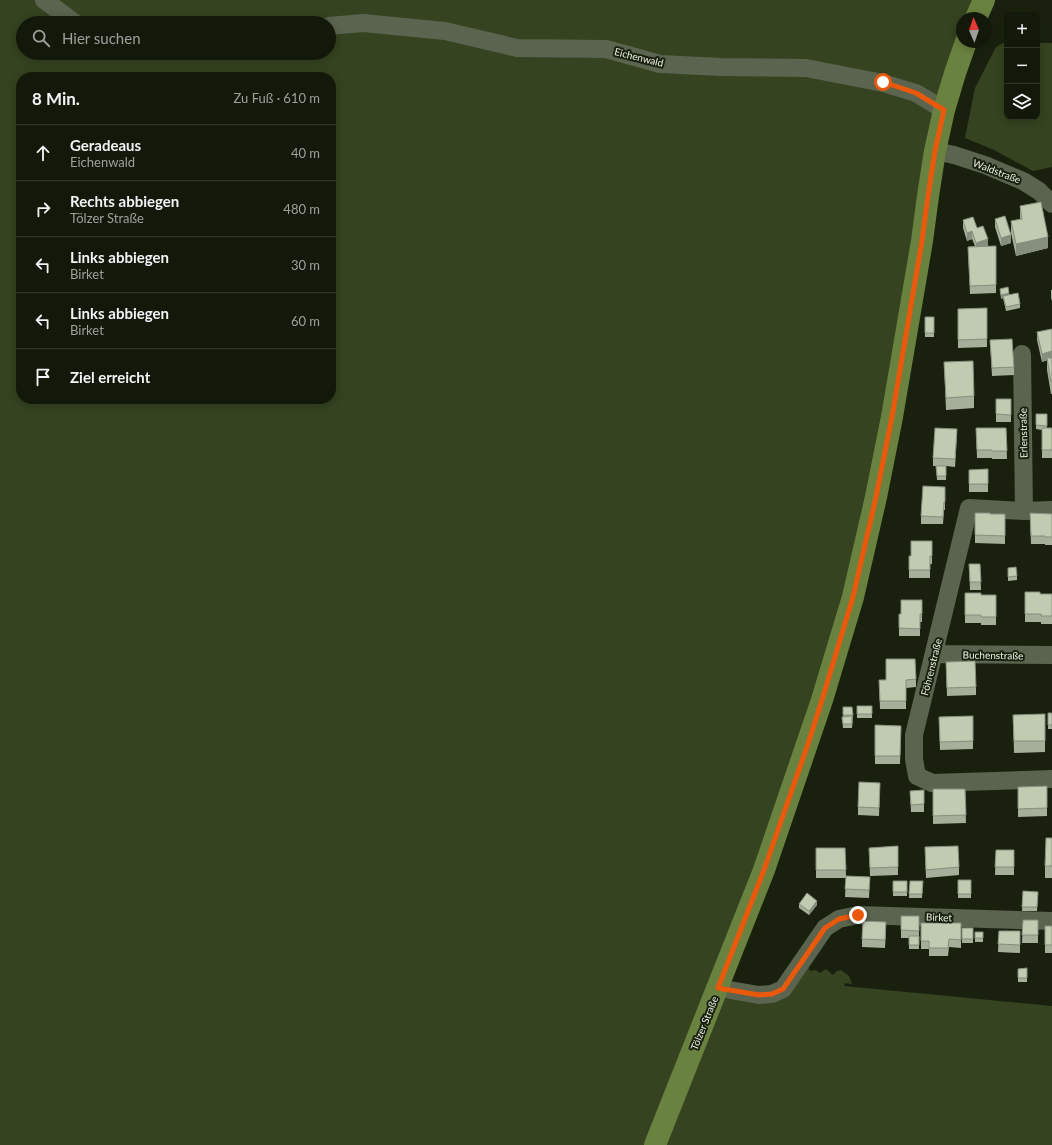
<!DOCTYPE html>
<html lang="de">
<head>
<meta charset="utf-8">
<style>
	body { margin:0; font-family:Lato,sans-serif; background:#202618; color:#f1f3f6 }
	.controls { position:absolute; right:12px; top:12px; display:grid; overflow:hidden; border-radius:8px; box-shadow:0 2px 10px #0003 }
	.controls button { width:36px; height:36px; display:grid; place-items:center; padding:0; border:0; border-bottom:1px solid #32382b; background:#13190a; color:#f1f3f6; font:20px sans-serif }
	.compass { position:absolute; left:956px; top:12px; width:36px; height:36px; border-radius:50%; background:#13190a; box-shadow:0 2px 10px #0003; rotate:358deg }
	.stop { position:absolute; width:12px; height:12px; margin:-9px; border:3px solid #ea580c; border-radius:50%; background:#fff }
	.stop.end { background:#ea580c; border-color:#fff; box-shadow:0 1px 4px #0008 }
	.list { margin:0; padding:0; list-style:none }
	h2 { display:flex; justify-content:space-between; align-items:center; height:52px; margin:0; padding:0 16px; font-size:17px }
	h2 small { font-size:13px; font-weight:400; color:#9da09c }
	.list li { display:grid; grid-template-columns:26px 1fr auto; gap:12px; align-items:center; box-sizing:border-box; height:56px; padding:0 16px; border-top:1px solid #32382b }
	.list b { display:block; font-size:15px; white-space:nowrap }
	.list p { margin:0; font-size:13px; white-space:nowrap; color:#9da09c }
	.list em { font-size:13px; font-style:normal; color:#9da09c }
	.icon { flex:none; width:22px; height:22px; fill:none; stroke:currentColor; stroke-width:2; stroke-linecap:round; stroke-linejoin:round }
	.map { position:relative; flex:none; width:1052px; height:1145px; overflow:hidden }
	.search { position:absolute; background:#13190a; box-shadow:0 2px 10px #0003; left:16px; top:16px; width:320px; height:44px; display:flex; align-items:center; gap:10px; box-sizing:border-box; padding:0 14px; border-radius:22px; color:#9da09c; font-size:15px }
	.panel { position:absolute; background:#13190a; box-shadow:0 2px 10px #0003; left:16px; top:72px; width:320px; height:332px; border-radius:16px }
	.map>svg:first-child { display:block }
	.green { fill:#354320; fill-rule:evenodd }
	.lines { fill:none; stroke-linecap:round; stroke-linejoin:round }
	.minor { stroke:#5b644e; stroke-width:18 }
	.major { stroke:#6a8240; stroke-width:22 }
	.wall { fill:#a5af99 }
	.shaded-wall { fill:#868e7d }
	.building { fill:#c0cbb2; stroke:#868e7d }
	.route { stroke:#ea580c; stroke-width:5 }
	.labels { text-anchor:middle; stroke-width:4; stroke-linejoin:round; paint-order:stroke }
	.street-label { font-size:10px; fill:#ebf1e4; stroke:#19210e }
</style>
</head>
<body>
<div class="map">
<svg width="1052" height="1145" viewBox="0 0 1052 1145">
	<rect width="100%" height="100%" fill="#19210e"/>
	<path class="green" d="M 0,0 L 973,0 L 965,18 L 962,18 L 962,25 L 943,73 L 926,149 L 886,415 L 835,634 L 719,998 L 740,1000 L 750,997 L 808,966 L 810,971 L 816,970 L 820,973 L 826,969 L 833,975 L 837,971 L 841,970 L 849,976 L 852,984 L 845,983 L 844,986 L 1052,1006 L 1052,1145 L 0,1145 ZM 23,23 L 329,23 L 329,53 L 23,53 ZM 21,77 L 331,77 L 331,399 L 21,399 Z
		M 1003,43 L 1007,43 L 1007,117 L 1037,117 L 1037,43 L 1052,43 L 1052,167 L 1033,171 L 994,150 L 965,138 L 975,88 L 996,47 Z"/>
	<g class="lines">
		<path class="minor" d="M 44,0 L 75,23
			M 329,26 L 363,23 L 445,31 L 517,48 L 606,49 L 660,64 L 721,67 L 806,68 L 883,83 L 916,93 L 944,110
			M 935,151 L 954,155 L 985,165 L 1023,181 L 1039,191 L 1052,204
			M 1022,354 L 1024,511
			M 1052,510 L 1024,511 L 969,508 L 914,735 L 914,759 L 917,776 L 932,783 L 1052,779
			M 934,654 L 1052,655
			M 718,988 L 759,995 L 772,994 L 783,989 L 825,928 L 839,919 L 858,915 L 1052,921"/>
		<path class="major" d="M 976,18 L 984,0
			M 655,1145 L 764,870 L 822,700 L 853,597 L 876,497 L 892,417 L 922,241 L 928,196 L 935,151 L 944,110 L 955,73 L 966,42"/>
	</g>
	<path class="wall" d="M 1020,206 L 1048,248 L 1016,256 L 1011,233 L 1011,221 L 1020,219 Z
		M 995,219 L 1011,243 L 1001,246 L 995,227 Z
		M 963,220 L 977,228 L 988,246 L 996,246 L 996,293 L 970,294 L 968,247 L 975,246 L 972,239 L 967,241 L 963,228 Z
		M 1000,289 L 1009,294 L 1020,304 L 1020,308 L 1006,311 L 1003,298 L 1001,299 Z
		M 1051,290 L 1052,290 L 1052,301 L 1051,298 Z
		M 987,308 L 987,347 L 958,348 L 958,309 Z
		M 925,317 L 934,317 L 934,337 L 925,337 Z
		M 1052,329 L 1052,394 L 1051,394 L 1047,370 L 1047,360 L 1042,362 L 1037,340 L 1037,332 Z
		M 990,340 L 1014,367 L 1014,375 L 992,376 Z
		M 944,362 L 974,396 L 974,408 L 946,410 Z
		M 996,399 L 1011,399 L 1011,422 L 996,422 Z
		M 1036,414 L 1047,414 L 1047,428 L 1052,428 L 1052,458 L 1042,458 L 1042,430 L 1036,429 Z
		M 976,428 L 1006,428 L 1007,459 L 992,459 L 992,458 L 977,458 Z
		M 957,429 L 956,452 L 955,467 L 946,466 L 946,480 L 937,480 L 936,466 L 941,466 L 933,466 L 933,458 Z
		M 988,469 L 988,492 L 969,492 L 969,470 Z
		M 945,487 L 945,510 L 944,510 L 943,524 L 921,524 L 921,516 Z
		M 975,513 L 990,514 L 1005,514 L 1005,544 L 975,543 Z
		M 1030,513 L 1052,514 L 1052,545 L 1045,545 L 1045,544 L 1031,544 Z
		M 932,541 L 932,564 L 930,564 L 930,578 L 909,578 L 909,556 L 911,556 Z
		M 969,564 L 980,564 L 981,590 L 970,590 Z
		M 1008,568 L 1017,576 L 1017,580 L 1008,581 Z
		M 1025,592 L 1040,594 L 1052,594 L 1052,624 L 1041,624 L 1041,622 L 1025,622 Z
		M 965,593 L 981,595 L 996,595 L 996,625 L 981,625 L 981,623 L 965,623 Z
		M 922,600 L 922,622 L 920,622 L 920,636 L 899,636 L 899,614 L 901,614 Z
		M 946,662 L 976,687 L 976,695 L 947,696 Z
		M 916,679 L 916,687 L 906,688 L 906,709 L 880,709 L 879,680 Z
		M 857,706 L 872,706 L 872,718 L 857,718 Z
		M 843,707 L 853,715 L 852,728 L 843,728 L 842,717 L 843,717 Z
		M 1048,713 L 1052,713 L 1052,729 L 1048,729 Z
		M 1045,714 L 1045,752 L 1014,753 L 1013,715 Z
		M 973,716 L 973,749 L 940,750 L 939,717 Z
		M 875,725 L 901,726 L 900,764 L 875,764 Z
		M 880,783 L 879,816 L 858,815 L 858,807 Z
		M 933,789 L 965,789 L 966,823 L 933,824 Z
		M 910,791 L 924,804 L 924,812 L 911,812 Z
		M 1018,795 L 1047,808 L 1047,816 L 1018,817 Z
		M 1052,838 L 1052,878 L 1045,878 L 1045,866 Z
		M 898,846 L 898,875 L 870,876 L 869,848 Z
		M 925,847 L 959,867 L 959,875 L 926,878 Z
		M 816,848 L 845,848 L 846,876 L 870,877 L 869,898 L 845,897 L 846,878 L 816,878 Z
		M 996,850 L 1014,850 L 1014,875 L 995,875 Z
		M 958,880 L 971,880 L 971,898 L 958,898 Z
		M 893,881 L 907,881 L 907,896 L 893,896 Z
		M 910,881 L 923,881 L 922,898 L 909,898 Z
		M 1023,891 L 1038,892 L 1037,911 L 1022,911 Z
		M 799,904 L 817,905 L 809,915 L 799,908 Z
		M 901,916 L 919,916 L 919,949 L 909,949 L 909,938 L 901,938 Z
		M 1023,920 L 1038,920 L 1038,943 L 1022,943 Z
		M 921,923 L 961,923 L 961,948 L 949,947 L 948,956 L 929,956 L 929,949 L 921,949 Z
		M 1045,926 L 1052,926 L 1052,953 L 1045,953 Z
		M 962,928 L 973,928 L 973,943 L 962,943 Z
		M 886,930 L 885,948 L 862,947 L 862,939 Z
		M 999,931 L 1020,931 L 1020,953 L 998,952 Z
		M 975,932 L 983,932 L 983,942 L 975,942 Z
		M 1027,968 L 1027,982 L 1018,982 L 1018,969 Z"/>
	<path class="shaded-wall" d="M 972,231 L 972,239 L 967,241 L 967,233 Z
		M 1011,235 L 1011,243 L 1001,246 L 1001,238 Z
		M 1048,237 L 1048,248 L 1016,256 L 1016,244 Z
		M 988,239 L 988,247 L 976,251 L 976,243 Z
		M 1009,293 L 1009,297 L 1003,296 L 1003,298 L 1001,299 L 1001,295 Z
		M 1052,351 L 1052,359 L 1042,362 L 1042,354 Z
		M 817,901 L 817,905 L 809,915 L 809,911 Z"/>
	<path class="building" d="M 1041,202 L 1048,237 L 1016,244 L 1011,221 L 1022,219 L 1020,206 Z
		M 1005,216 L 1011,235 L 1001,238 L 995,219 Z
		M 973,217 L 977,228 L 983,226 L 988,239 L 976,243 L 972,231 L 967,233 L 963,220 Z
		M 996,246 L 996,285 L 970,286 L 968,247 Z
		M 1008,287 L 1009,293 L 1001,295 L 1000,289 Z
		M 1018,293 L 1020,304 L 1006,307 L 1003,296 Z
		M 987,308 L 987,339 L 958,340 L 958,309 Z
		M 925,317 L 934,317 L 934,333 L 925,333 Z
		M 1052,329 L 1052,351 L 1042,354 L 1037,332 Z
		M 1012,339 L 1014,367 L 992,368 L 990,340 Z
		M 1047,358 L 1052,358 L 1052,382 L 1051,382 Z
		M 973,361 L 974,396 L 946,398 L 944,362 Z
		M 996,399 L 1011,399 L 1011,415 L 996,414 Z
		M 1036,414 L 1047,414 L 1047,426 L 1036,425 Z
		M 935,428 L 957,429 L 955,459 L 933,458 Z
		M 976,428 L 1006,428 L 1007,451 L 992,451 L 992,450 L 977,450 Z
		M 1042,428 L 1052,428 L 1052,450 L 1042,450 Z
		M 936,466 L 946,466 L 946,476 L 937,476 Z
		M 988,469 L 988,484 L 969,484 L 969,470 Z
		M 923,486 L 945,487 L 945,502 L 944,502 L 943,517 L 921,516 Z
		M 975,513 L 990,513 L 990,514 L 1005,514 L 1005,536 L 975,535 Z
		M 1030,513 L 1052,514 L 1052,537 L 1045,537 L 1045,536 L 1031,536 Z
		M 911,541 L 932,541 L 932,556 L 930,556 L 930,570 L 909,570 L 909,556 L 911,556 Z
		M 969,564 L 980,564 L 981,582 L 970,582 Z
		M 1016,567 L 1017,576 L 1008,577 L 1008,568 Z
		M 1025,592 L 1040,592 L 1040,594 L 1052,594 L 1052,616 L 1041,616 L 1041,614 L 1025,614 Z
		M 965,593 L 981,593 L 981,595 L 996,595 L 996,617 L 981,617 L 981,615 L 965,615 Z
		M 901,600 L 922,600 L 922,614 L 920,614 L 920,629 L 899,628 L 899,614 L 901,614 Z
		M 886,659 L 915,659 L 916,679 L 906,680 L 906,701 L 880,701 L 879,680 L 886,680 Z
		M 975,661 L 976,687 L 947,688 L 946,662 Z
		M 857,706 L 872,706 L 872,714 L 857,714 Z
		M 843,707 L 852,707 L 853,715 L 843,715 Z
		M 1048,713 L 1052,713 L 1052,725 L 1048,725 Z
		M 1045,714 L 1045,741 L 1014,741 L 1013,715 Z
		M 852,716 L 852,724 L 843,724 L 842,717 Z
		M 973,716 L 973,741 L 940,742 L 939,717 Z
		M 875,725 L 901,726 L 900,756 L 875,756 Z
		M 859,782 L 880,783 L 879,808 L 858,807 Z
		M 1047,786 L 1047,808 L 1018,809 L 1018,787 Z
		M 933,789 L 965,789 L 966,815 L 933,816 Z
		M 924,790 L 924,804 L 911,805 L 910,791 Z
		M 1046,838 L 1052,838 L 1052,866 L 1045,866 Z
		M 898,846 L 898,867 L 870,868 L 869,848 Z
		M 958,846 L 959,867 L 926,870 L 925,847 Z
		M 816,848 L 845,848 L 846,870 L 816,870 Z
		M 996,850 L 1014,850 L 1014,867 L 995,867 Z
		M 846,876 L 870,877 L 869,890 L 845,889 Z
		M 958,880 L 971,880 L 971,894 L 958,894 Z
		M 893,881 L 907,881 L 907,892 L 893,892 Z
		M 910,881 L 923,881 L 922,894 L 909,894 Z
		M 1023,891 L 1038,892 L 1037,907 L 1022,907 Z
		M 807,893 L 817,901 L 809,911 L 799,904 Z
		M 901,916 L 919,916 L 919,931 L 901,930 Z
		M 1023,920 L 1038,920 L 1038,935 L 1022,935 Z
		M 863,921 L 886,922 L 885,940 L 862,939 Z
		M 921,923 L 961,923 L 961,940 L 949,939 L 948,948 L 929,948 L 929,941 L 921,941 Z
		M 1045,926 L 1052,926 L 1052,945 L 1045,945 Z
		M 962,928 L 973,928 L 973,939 L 962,939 Z
		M 999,931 L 1020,931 L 1020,945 L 998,944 Z
		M 975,932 L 983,932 L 983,938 L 975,938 Z
		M 909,936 L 919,936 L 919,945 L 909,945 Z
		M 1027,968 L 1027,978 L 1018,978 L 1018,969 Z"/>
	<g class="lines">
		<path class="route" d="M 858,915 L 839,919 L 825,928 L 783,989 L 772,994 L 759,995 L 718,988 L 764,870 L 808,744 L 822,700 L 853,597 L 876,497 L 892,417 L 922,241 L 928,196 L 935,151 L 944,110 L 916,93 L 883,82"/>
	</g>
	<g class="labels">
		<g class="street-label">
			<text transform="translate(639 57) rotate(14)" y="4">Eichenwald</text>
			<text transform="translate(997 171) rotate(21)" y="4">Waldstraße</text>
			<text transform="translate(1023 433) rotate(-91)" y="4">Erlenstraße</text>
			<text transform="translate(993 655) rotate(1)" y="4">Buchenstraße</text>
			<text transform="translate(931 667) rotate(-76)" y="4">Föhrenstraße</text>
			<text transform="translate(939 917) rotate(2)" y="4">Birket</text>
			<text transform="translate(704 1023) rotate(-68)" y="4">Tölzer Straße</text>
		</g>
	</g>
</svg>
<div class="controls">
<button>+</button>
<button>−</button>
<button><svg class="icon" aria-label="layers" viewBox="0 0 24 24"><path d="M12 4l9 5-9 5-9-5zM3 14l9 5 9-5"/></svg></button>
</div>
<svg class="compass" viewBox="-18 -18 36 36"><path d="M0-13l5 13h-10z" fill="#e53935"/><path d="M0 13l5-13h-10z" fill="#9da09c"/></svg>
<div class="stop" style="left:883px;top:82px"></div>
<div class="stop end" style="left:858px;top:915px"></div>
<div class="search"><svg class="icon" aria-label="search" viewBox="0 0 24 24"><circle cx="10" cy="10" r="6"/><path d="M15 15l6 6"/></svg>Hier suchen</div>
<section class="panel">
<h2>8 Min.<small>Zu Fuß · 610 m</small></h2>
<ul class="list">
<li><svg class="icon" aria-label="ahead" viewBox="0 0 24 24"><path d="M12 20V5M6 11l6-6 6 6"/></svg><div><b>Geradeaus</b><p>Eichenwald</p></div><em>40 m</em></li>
<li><svg class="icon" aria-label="right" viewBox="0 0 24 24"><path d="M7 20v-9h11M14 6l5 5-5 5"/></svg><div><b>Rechts abbiegen</b><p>Tölzer Straße</p></div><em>480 m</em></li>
<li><svg class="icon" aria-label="left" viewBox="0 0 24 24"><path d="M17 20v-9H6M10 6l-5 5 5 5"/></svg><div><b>Links abbiegen</b><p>Birket</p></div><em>30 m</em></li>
<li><svg class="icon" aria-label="left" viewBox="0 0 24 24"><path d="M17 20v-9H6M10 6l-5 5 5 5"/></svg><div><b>Links abbiegen</b><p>Birket</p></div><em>60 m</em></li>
<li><svg class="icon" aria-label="arrive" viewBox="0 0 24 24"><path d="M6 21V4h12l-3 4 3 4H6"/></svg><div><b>Ziel erreicht</b></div></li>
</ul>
</section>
</div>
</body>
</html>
